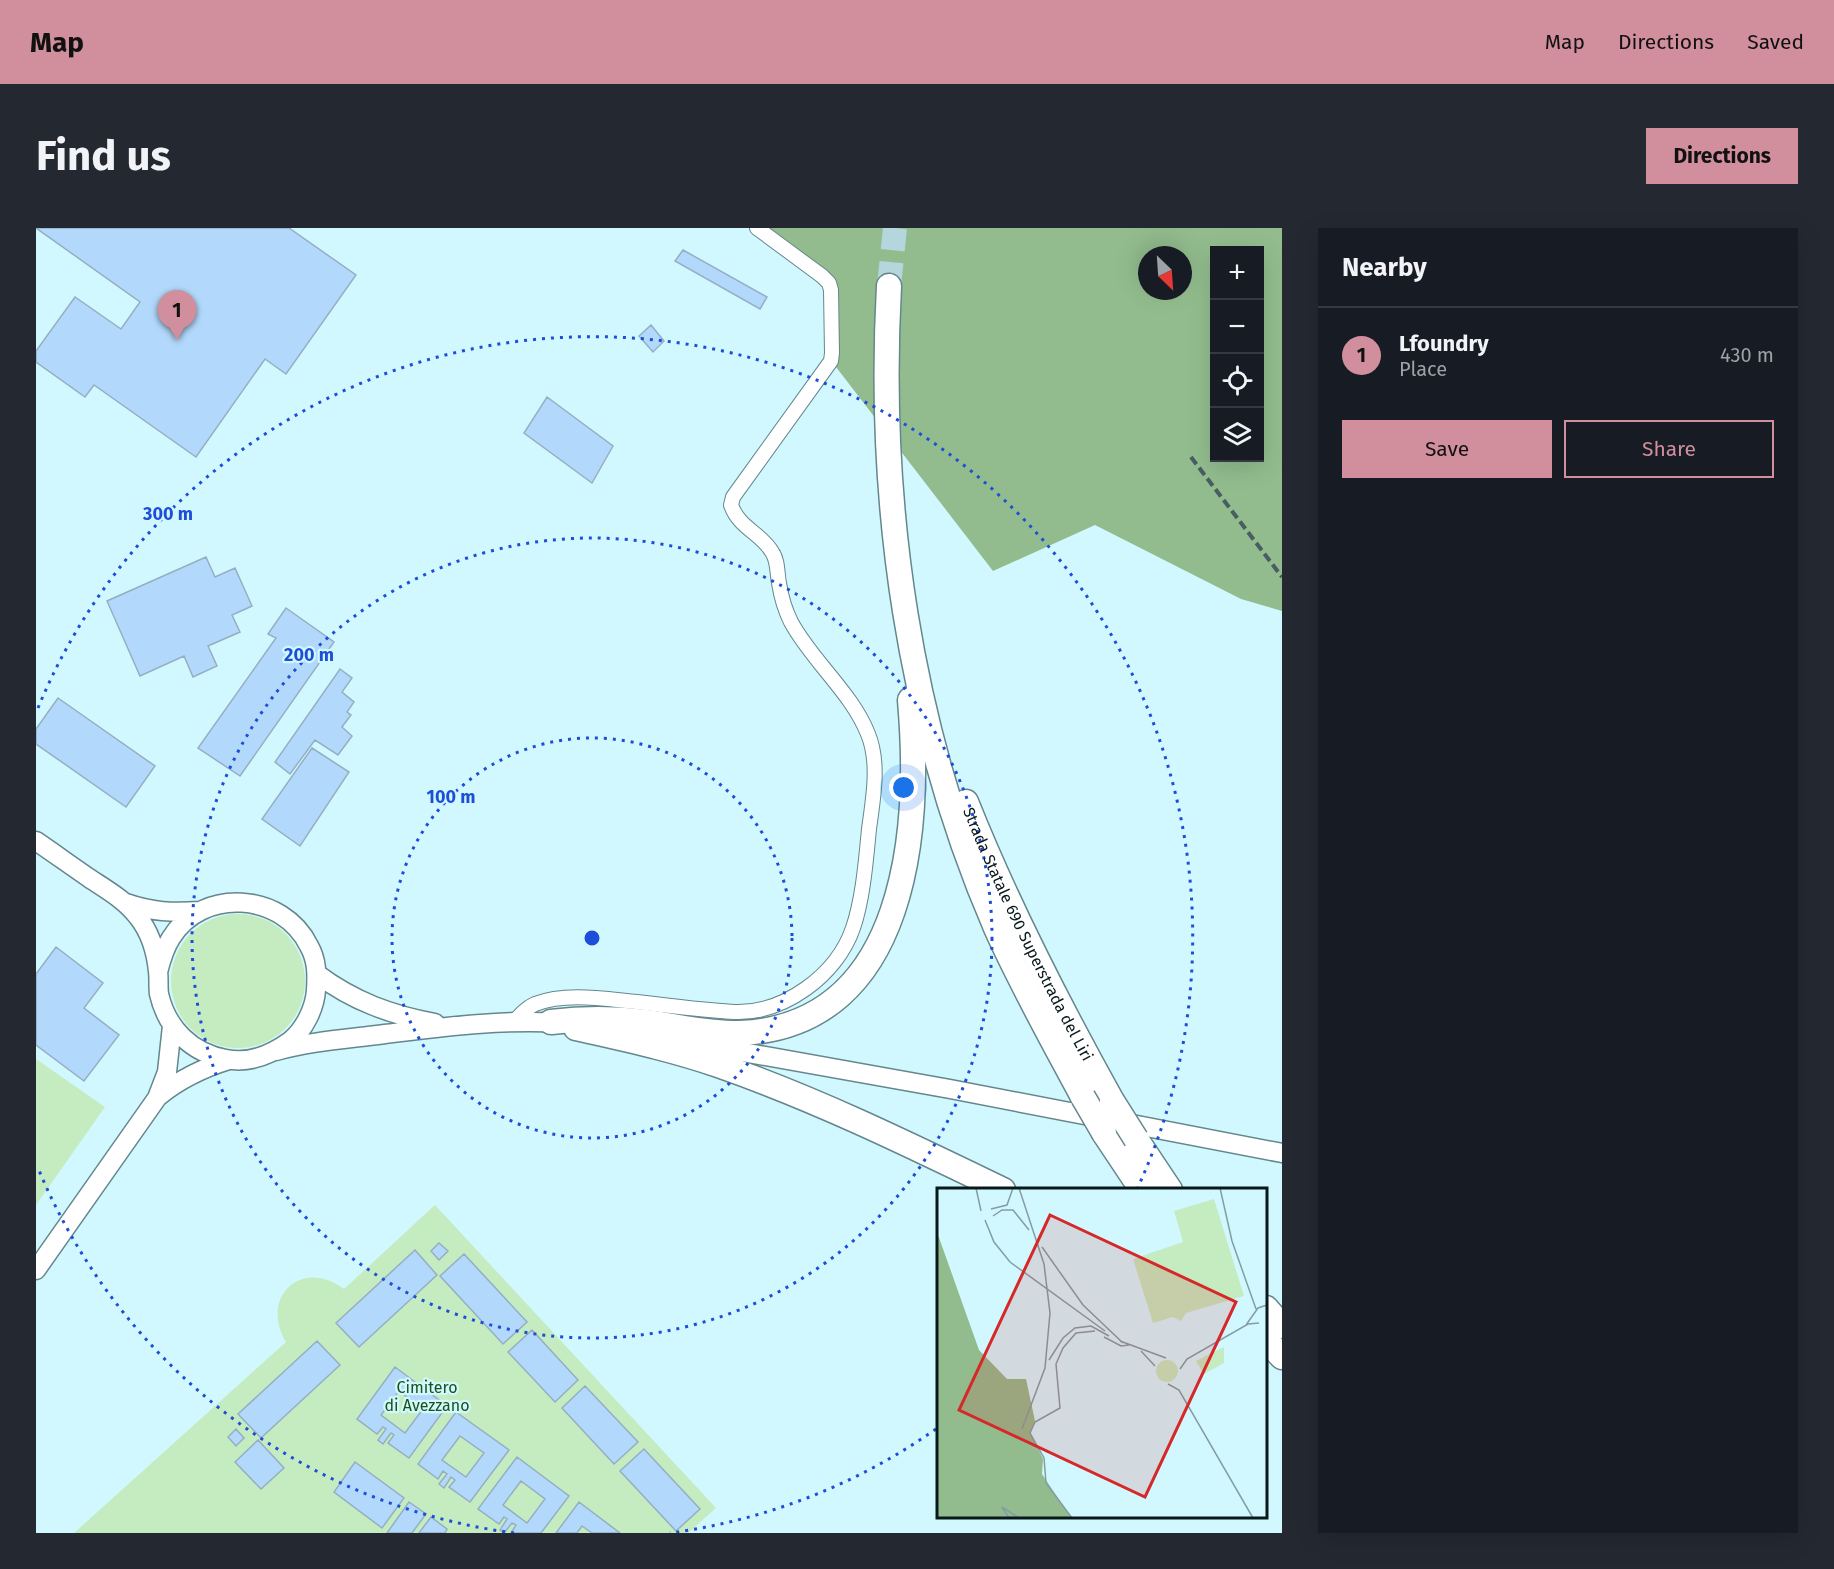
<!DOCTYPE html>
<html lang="en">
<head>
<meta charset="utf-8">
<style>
	body { margin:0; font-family:"Fira Sans",sans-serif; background:#242831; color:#f1f3f6 }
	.controls { position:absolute; right:18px; top:18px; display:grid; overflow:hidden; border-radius:0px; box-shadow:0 6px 24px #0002 }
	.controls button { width:54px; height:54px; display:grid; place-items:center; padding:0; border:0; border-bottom:2px solid #363941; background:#171b24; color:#f1f3f6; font:30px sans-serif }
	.compass { position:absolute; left:1102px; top:18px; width:54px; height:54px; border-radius:50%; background:#171b24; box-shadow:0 6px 24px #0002; rotate:155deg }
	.you { position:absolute; left:868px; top:560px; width:21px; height:21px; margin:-15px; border:4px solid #fff; border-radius:50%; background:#1a73e8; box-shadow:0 0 0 9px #1a73e833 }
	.badge { display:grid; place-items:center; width:39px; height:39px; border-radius:50%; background:#d18e9c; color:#111; font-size:20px; font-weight:700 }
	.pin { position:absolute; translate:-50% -50px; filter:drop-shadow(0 2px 3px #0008) }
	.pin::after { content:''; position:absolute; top:32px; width:21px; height:18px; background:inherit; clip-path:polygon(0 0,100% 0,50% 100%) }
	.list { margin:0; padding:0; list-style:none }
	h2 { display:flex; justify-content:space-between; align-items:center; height:78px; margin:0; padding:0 24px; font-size:26px }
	h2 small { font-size:20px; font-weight:400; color:#9ea1a6 }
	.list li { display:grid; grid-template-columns:39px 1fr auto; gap:18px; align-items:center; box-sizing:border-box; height:96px; padding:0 24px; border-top:2px solid #363941 }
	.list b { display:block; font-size:22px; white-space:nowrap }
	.list p { margin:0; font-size:20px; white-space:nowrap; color:#9ea1a6 }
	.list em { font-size:20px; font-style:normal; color:#9ea1a6 }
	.actions { display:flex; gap:12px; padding:18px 24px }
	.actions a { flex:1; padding:14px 0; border:2px solid #d18e9c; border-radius:0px; text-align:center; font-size:21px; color:#d18e9c }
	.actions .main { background:#d18e9c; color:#111 }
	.icon { flex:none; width:33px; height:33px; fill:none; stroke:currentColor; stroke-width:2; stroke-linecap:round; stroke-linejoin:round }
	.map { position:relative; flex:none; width:1246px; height:1305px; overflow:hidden; border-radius:0px }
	header { display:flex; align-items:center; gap:36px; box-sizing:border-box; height:84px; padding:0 30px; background:#d18e9c; color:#111 }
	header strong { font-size:28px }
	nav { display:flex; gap:33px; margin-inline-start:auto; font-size:21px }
	.intro { display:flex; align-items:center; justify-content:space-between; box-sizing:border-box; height:144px; padding:0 36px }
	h1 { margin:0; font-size:42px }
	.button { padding:15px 27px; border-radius:0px; background:#d18e9c; color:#111; font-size:21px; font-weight:700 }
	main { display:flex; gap:36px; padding:0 36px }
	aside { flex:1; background:#171b24; border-radius:0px; box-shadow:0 6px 24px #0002 }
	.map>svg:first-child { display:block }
	.green { fill:#c4ecc0 }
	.forest { fill:#92bc8e; fill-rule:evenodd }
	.building { fill:#b2d9fb; stroke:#95aec2; stroke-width:1.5; fill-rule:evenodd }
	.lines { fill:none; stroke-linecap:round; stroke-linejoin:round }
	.highway-tunnel { stroke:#b4d6dd; stroke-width:24; stroke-dasharray:24 12; stroke-linecap:butt }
	.street-casing { stroke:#64878d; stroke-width:16 }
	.secondary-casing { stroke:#64878d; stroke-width:21 }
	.highway-casing { stroke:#64878d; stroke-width:27 }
	.street { stroke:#fff; stroke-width:14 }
	.secondary { stroke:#fff; stroke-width:18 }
	.highway { stroke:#fff; stroke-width:24 }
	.rail { stroke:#485e61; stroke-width:4; stroke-dasharray:9 4.5; stroke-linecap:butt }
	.highway-bridge-casing { stroke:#64878d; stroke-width:27; stroke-linecap:butt }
	.highway-bridge { stroke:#fff; stroke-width:24 }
	.ring { fill:none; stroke:#1d4ed8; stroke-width:3; stroke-dasharray:3 6 }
	.labels { text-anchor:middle; stroke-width:4.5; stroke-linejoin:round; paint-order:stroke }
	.street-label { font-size:16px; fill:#09181a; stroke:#d2f8ff }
	.park-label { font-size:16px; fill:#185216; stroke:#d2f8ff }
	.inset-road { fill:none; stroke:#829ea3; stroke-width:1.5 }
	.view { fill:#d62828; fill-opacity:0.15; stroke:#d62828; stroke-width:3 }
	.inset-edge { fill:none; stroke:#09181a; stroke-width:3 }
	.centre { fill:#1d4ed8; stroke:#d2f8ff; stroke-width:3 }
	.ring-label { font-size:18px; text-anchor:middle; font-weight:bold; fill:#1d4ed8; stroke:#d2f8ff; stroke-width:4.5; stroke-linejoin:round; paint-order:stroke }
</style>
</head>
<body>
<header>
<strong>Map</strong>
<nav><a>Map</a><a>Directions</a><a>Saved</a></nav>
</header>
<div class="intro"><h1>Find us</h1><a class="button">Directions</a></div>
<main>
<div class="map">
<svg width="1246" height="1305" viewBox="0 0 1246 1305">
	<rect width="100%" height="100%" fill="#d2f8ff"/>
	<path class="green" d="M135 753a67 67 0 1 1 134 0a67 67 0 1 1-134 0Z
		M 0,831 L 69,879 L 0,977 Z
		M 399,977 L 680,1280 L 652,1305 L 38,1305 L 250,1114 C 223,1069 266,1029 308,1061 Z"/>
	<path class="forest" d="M 726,0 L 1246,0 L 1246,383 L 1205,371 L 1059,297 L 957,343 L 800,139 L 801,64 ZM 1178,22 L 1224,22 L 1224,230 L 1178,230 ZM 1111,27 L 1147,27 L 1147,63 L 1111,63 Z"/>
	<path class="building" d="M 0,0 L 253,0 L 320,47 L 250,146 L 229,131 L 160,229 L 58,157 L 49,169 L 0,134 L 0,123 L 39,69 L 85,101 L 104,74 Z
		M 647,22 L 731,69 L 724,81 L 639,33 Z
		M 615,97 L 628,113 L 617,124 L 603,108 Z
		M 511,169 L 577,218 L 556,255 L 488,205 Z
		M 170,329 L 179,349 L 199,340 L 216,378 L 196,387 L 204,404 L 172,418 L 181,438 L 157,449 L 148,428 L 104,448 L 71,373 Z
		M 250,380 L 298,414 L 204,548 L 162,520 L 240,410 L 232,406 Z
		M 304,441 L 316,450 L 306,464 L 318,474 L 311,484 L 315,487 L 306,499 L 316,508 L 302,527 L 279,512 L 254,546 L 239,534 Z
		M 22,470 L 119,538 L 90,579 L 0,516 L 0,501 Z
		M 276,520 L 313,544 L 264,618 L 226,591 Z
		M 20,719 L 67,755 L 48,780 L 83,807 L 48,853 L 0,817 L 0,746 Z
		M 403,1015 L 412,1023 L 403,1032 L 395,1023 Z
		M 379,1022 L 401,1047 L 323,1119 L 300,1095 Z
		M 428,1026 L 491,1094 L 467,1116 L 404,1048 Z
		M 496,1102 L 542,1152 L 519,1174 L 472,1124 Z
		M 281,1113 L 304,1137 L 225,1210 L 202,1186 Z
		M 359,1139 L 411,1178 L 373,1230 L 352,1215 L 358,1207 L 355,1205 L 347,1216 L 342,1212 L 350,1201 L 347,1199 L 341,1206 L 321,1191 ZM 363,1163 L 387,1181 L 369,1205 L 345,1187 Z
		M 549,1158 L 602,1214 L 578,1236 L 526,1180 Z
		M 420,1184 L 473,1222 L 434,1274 L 413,1259 L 419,1252 L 415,1249 L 408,1260 L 403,1256 L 411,1246 L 407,1243 L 402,1251 L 382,1236 ZM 424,1208 L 448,1225 L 430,1249 L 406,1232 Z
		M 200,1201 L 208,1210 L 200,1218 L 192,1209 Z
		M 222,1212 L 248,1240 L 225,1261 L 199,1234 Z
		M 608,1221 L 664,1281 L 640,1303 L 584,1243 Z
		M 481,1229 L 533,1268 L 505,1305 L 475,1305 L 480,1297 L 476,1295 L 468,1305 L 464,1302 L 471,1291 L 468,1289 L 463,1296 L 442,1281 ZM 485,1253 L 509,1271 L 491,1295 L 467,1277 Z
		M 319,1234 L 368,1270 L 346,1300 L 298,1264 Z
		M 373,1274 L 390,1286 L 376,1305 L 351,1305 Z
		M 543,1274 L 584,1305 L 556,1305 L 546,1298 L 541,1305 L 520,1305 Z
		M 395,1289 L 411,1301 L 409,1305 L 383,1305 Z"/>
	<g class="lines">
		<path class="highway-tunnel" d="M 853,58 L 859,0"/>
		<defs>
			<path id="street" d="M 478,794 C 484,787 490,780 499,776 C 530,764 569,771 601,774 C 633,778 666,782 698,784 C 748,786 801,747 817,700 C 827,671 830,632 833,601 C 837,571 844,535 832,506 C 816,465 776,433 755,394 C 749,382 745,368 743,355 C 741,345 742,332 736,324 C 725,305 703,300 695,277 L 697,269 L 795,133 L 796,125 L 795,62 L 793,55 L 786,48 L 721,0"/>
			<path id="secondary" d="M 0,613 C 19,626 37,639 56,652 C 73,663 90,673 102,689 C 114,704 120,724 122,743 C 123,751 122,759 123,766 C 131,801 156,825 190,831 C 213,836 236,826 254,813 C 268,802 279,780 280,762 C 281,746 281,732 273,718 C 247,664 166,659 135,710 C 128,721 125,732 122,744
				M 90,675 C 116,684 137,685 163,683
				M 281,746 C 317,773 355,787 399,795
				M 617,808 L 914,861 L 1246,925
				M 240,823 C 276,813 312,811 349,806 C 408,799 467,791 527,795
				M 123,868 C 144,851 167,840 193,832
				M 0,1042 L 121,870 L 131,844 L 136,798"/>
			<g id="highway">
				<path d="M 853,58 C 841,276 873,499 960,700 C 986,758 1017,813 1047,869"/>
				<path id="s1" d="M 930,574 C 971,677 1022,776 1076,873"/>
				<path d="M 515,794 C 546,790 578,790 610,794 C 641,798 673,806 704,805 C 873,798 885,599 874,472"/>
				<path d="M 540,800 C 588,811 636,821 682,837 C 780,871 874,917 967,962"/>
				<path d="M 1068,905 L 1106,962"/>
				<path d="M 1100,911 L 1134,962"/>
				<path d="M 1230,1080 L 1246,1098"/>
				<path d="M 1230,1112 L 1246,1129"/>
			</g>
		</defs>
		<use href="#street" class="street-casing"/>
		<use href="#secondary" class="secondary-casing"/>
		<use href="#highway" class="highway-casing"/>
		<use href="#street" class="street"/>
		<use href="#secondary" class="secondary"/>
		<use href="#highway" class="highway"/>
		<path class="rail" d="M 1155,229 L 1246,349"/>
		<defs>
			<path id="highway-bridge" d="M 1047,869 L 1068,905
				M 1076,873 L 1100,911"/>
		</defs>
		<use href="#highway-bridge" class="highway-bridge-casing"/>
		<use href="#highway-bridge" class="highway-bridge"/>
	</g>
	<g class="ring">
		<circle cx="556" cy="710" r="200"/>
		<circle cx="556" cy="710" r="400"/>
		<path d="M900 1201A600 600 0 0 1 634 1305M478 1305A600 600 0 0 1 2 940M2 480A600 600 0 1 1 1102 959"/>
	</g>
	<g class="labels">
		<g class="street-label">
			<text dy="6" stroke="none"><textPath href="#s1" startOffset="146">Strada Statale 690 Superstrada del Liri</textPath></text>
		</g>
		<g class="park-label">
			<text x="391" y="1165">Cimitero<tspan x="391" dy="18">di Avezzano</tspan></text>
		</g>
	</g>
	<g transform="translate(901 960)">
		<rect width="330" height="330" fill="#d2f8ff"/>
		<path d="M 277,11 L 307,108 L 249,125 L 244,133 L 236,129 L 216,135 L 196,71 L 246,54 L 237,23 ZM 287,159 L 287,175 L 267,186 L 259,173 ZM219 183a11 11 0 1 1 22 0a11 11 0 1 1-22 0Z" fill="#c4ecc0"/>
		<path d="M 0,44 L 42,162 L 70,191 L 89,191 L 98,233 L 93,244 L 106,271 L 105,286 L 134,330 L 0,330 Z" fill="#92bc8e"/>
		<path class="inset-road" d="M 39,0 L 44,23M 82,0 L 107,76 L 113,125 L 108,180 L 85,241M 283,0 L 295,53 L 319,121M 54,21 L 70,17 L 76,0M 56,28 L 65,22 L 76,22 L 92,42M 48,32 L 57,54 L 73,74 L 168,143M 105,59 L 146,117 L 186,155M 309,137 L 321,120 L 330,117M 167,149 L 184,158 L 192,157M 183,153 L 229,170M 204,163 L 218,178M 112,172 L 126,150 L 138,140 L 154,138 L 172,148M 243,181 L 250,171 L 311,136 L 322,135M 231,196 L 242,202 L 316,330M 72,330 L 65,319 L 82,330M 135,330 L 109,295 L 107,270 L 93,245 L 98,234 L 123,220 L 119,176 L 126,160 L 139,145 L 158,143"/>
		<path class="view" d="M 113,27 L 299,114 L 208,309 L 22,222 Z"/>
		<rect width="330" height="330" class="inset-edge"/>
	</g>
	<circle cx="556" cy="710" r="9" class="centre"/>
	<g class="ring-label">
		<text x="132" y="292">300 m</text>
		<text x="273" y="433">200 m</text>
		<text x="415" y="575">100 m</text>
	</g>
</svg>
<div class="controls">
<button>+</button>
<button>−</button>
<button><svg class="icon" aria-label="locate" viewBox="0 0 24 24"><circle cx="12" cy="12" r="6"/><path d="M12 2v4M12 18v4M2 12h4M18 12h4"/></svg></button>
<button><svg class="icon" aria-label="layers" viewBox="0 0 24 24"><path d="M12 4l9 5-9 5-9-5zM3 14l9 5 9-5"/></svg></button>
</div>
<svg class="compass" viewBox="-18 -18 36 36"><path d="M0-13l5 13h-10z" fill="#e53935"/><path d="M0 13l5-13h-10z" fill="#9ea1a6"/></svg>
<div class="you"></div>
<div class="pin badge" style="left:141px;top:112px">1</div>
</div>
<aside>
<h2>Nearby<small></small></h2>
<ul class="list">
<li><span class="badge">1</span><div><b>Lfoundry</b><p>Place</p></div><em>430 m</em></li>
</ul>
<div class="actions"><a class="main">Save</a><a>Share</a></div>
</aside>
</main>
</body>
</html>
